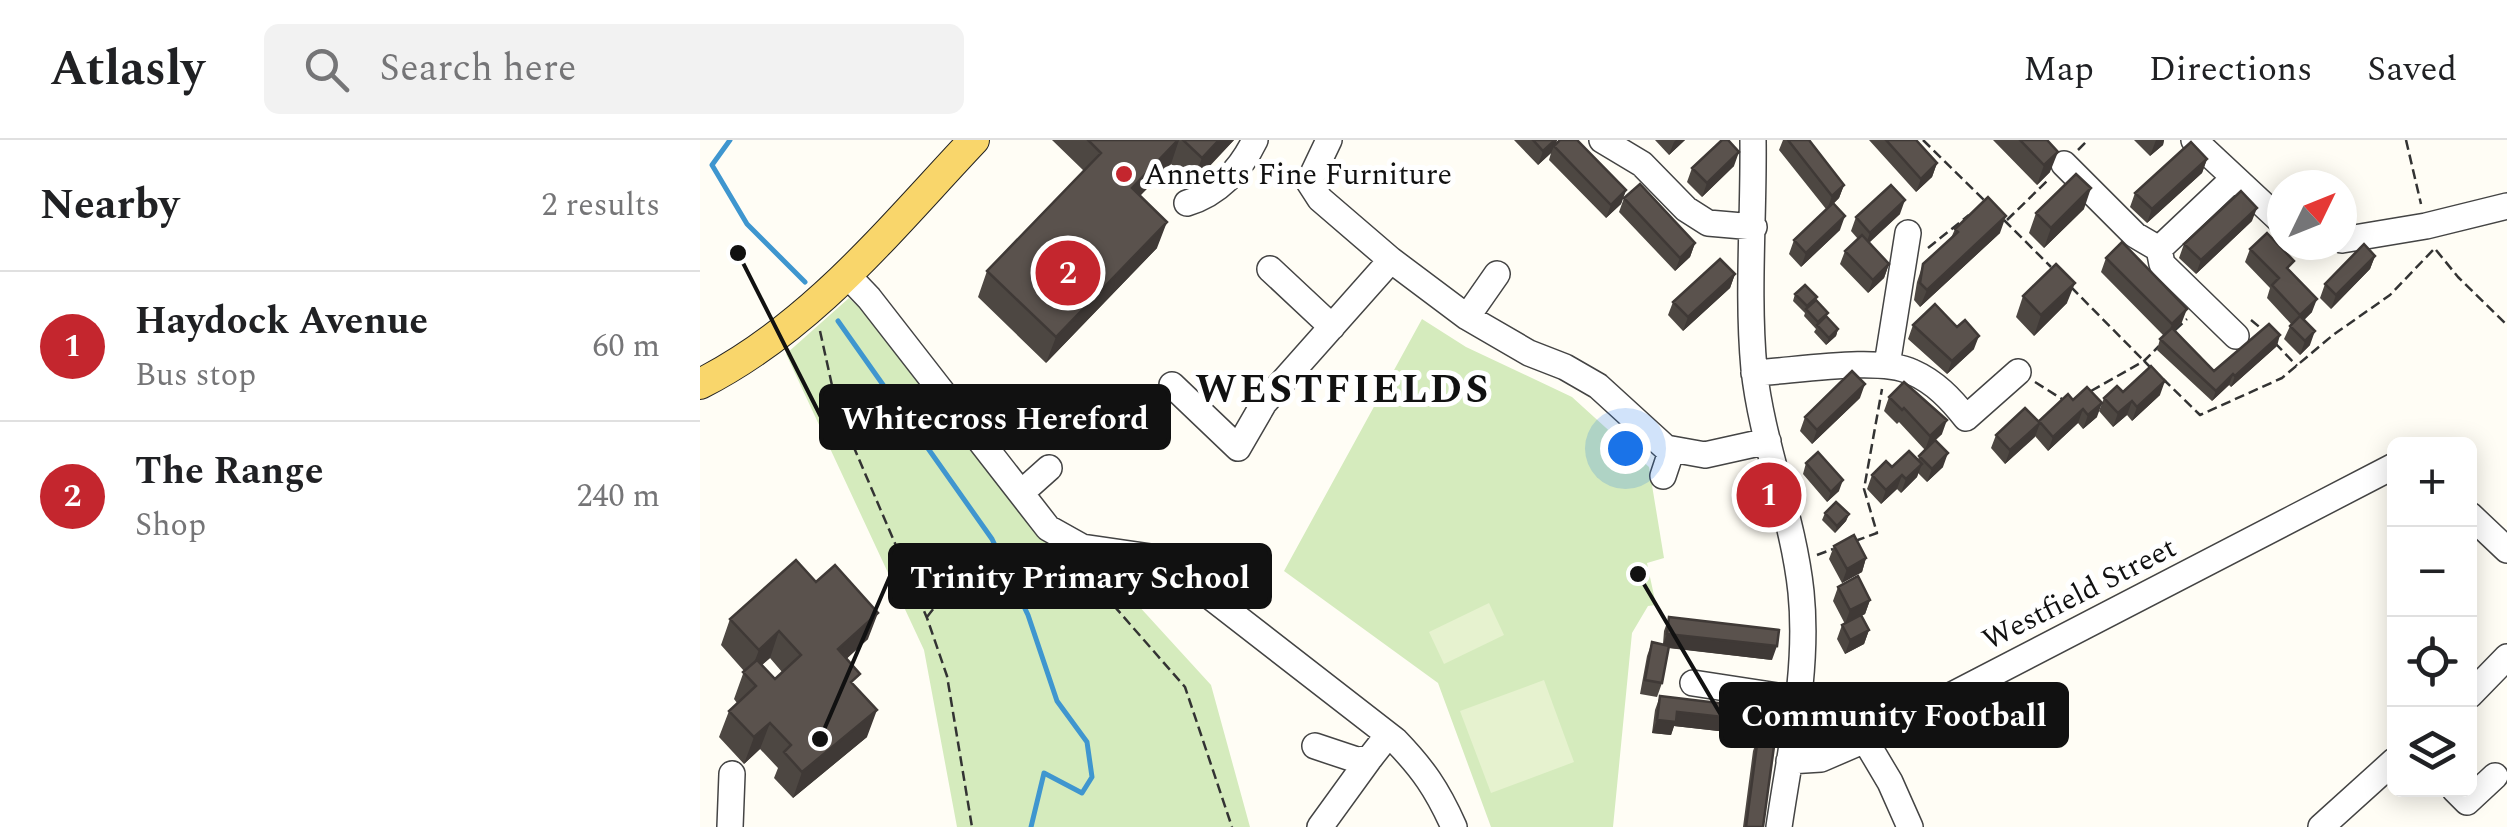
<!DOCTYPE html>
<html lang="en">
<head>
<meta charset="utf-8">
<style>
	body { margin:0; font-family:Spectral,serif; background:#f2f2f2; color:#202124 }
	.controls { position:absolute; right:30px; bottom:30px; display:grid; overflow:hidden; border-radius:15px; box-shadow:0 5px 25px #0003 }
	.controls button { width:90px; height:90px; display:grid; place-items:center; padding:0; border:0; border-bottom:2px solid #e0e0e0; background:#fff; color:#202124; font:50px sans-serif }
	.compass { position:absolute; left:1567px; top:30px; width:90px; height:90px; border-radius:50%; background:#fff; box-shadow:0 5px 25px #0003; rotate:47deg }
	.you { position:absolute; left:925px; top:308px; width:35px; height:35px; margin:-25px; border:8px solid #fff; border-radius:50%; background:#1a73e8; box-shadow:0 0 0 15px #1a73e833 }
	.badge { display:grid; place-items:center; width:65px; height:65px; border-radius:50%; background:#c4262e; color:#fff; font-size:32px; font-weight:700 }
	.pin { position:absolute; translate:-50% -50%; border:5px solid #fff; box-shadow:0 2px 10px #0006 }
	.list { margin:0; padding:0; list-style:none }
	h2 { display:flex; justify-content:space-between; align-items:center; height:130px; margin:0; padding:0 40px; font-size:42px }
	h2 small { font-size:32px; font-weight:400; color:#757577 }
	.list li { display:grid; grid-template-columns:65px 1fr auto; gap:30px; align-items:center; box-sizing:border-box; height:150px; padding:0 40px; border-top:2px solid #e0e0e0 }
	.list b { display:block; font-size:38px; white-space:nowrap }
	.list p { margin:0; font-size:32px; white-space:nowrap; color:#757577 }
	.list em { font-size:32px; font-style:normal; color:#757577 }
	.icon { flex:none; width:55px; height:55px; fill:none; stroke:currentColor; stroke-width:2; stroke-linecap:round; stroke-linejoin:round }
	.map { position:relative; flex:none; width:1807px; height:687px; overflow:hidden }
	header { display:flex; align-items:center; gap:60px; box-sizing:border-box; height:140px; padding:0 50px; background:#fff; border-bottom:2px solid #e0e0e0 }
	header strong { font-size:48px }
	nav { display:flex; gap:55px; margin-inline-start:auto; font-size:35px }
	.search { width:700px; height:90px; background:#f2f2f2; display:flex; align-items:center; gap:25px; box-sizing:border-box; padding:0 35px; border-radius:15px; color:#757577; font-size:38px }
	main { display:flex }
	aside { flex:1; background:#fff }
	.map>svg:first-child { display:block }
	.green { fill:#d5ebbd }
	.pitch { fill:#e6f2cf }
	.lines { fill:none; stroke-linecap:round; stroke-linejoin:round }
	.stream { stroke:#3f96cf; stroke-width:5 }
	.minor-casing { stroke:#444; stroke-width:28 }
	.major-casing { stroke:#222; stroke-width:32 }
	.path { stroke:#333; stroke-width:2.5; stroke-dasharray:10 5; stroke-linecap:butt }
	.minor { stroke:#fff; stroke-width:25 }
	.major { stroke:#f9d66b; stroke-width:30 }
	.wall { fill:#4d4742; fill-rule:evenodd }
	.shaded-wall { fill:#3f3936 }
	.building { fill:#5a524d; stroke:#3f3936; stroke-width:2.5 }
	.poi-dot { fill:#c4262e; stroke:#fff; stroke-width:4 }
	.labels { text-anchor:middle; stroke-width:10; stroke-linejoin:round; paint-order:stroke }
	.poi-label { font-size:30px; fill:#111; stroke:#fff; text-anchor:start }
	.street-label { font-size:30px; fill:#111; stroke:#fff }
	.district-label { font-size:40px; font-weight:bold; letter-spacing:2.5px; fill:#111; stroke:#fff }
	.leader { fill:none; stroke:#111; stroke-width:4 }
	.callout-dot { fill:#111; stroke:#fff; stroke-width:4 }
	.callout { fill:#111; stroke:#111; stroke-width:4 }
	.callout-label { font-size:32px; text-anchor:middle; font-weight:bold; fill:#fff }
</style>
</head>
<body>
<header>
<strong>Atlasly</strong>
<div class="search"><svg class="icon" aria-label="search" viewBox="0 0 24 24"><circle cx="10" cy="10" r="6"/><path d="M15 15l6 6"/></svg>Search here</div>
<nav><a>Map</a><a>Directions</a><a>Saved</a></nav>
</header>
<main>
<aside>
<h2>Nearby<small>2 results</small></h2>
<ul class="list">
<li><span class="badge">1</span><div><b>Haydock Avenue</b><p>Bus stop</p></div><em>60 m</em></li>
<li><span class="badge">2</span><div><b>The Range</b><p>Shop</p></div><em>240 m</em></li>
</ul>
</aside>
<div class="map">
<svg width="1807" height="687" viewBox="0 0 1807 687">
	<rect width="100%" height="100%" fill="#fffdf5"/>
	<path class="green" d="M 149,158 L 175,183 L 278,317 L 394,417 L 511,545 L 550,687 L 257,687 L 224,510 L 86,214 Z
		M 722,179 L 766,207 L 872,257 L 949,327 L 964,418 L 947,423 L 956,465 L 948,466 L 932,493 L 913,687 L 791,687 L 738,543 L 584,431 Z"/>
	<path class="pitch" d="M 789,463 L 804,495 L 744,524 L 729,492 Z
		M 844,540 L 874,622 L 791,653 L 760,571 Z"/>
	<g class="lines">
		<path class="stream" d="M 30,0 L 12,25 L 47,84 L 105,142
			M 138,181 L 292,399 L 328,475 L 357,561 L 387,602 L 392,637 L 382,653 L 344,633 L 331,687"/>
		<defs>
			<path id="minor" d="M 629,0 L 609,42 L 620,59 L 691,120 L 767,177 L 829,213 L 865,227 L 898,246 L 966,308 L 1005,315 L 1068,301
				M 902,0 L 942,24 L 986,69 L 1008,83 L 1054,87
				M 1053,0 C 1054,76 1047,153 1054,229 C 1062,304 1093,376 1101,452 C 1109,530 1090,611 1079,687
				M 1494,0 L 1582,82
				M 1364,24 L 1435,95 L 1459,109 L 1462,124 L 1536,196
				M 487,63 C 518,54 541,29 555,0
				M 1642,100 L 1726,86 L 1807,66
				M 1459,109 L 1533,39
				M 570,129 L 632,187
				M 148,136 L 169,158 L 348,388 L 382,407 L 451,417 L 485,437 L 695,600 C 723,629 737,649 754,687
				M 767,177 L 797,134
				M 1187,225 L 1208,93
				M 1054,233 C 1094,231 1179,216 1212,232 C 1235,242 1251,259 1266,278 L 1318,232
				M 472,245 L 538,308 L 564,263 L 691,120
				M 963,336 L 972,309
				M 321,353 L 349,328
				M 1770,375 L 1807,410
				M 993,543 L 1097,559
				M 1770,555 L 1807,517
				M 1165,600 L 1190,642 L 1210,687
				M 615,606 L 657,620 L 670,618 L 688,595
				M 1089,621 L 1121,619 L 1165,600 L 1694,326
				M 1755,650 L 1767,662 L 1795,636
				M 30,687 L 32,634
				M 620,687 L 670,618
				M 1621,687 L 1694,621"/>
			<path id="major" d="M 0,244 C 112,187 189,90 274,0"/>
		</defs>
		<use href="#minor" class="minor-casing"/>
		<use href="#major" class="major-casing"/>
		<path class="path" d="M 1223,0 L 1284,60
			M 1706,0 L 1721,64
			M 1378,10 L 1388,0
			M 1304,80 L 1351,127
			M 1307,80 L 1348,40
			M 1228,108 L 1269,75
			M 1736,110 L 1758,137 L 1807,185
			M 1371,147 L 1450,227
			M 1551,180 L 1563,190
			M 1475,190 L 1487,179
			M 120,191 L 137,268 L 227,478 L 247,536 L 272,687
			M 1575,203 L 1597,226
			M 1463,239 L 1500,275 L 1582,238 L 1633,195 L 1690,155 L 1735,108
			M 1335,242 L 1362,259
			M 1391,251 L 1444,221 L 1459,206
			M 1155,401 L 1177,393 L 1164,349 L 1182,249
			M 1117,415 L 1133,409
			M 388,429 L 401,451 L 485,547 L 532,687
			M 227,477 C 246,452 287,407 321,408 C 331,408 343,413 352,416"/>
		<use href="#minor" class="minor"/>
		<use href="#major" class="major"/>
	</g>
	<path class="wall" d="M 352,0 L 534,0 L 495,42 L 492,44 L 471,24 L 440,56 L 457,108 L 346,223 L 278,157 L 287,131 L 384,31 Z
		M 814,0 L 857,0 L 856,4 L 926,50 L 921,64 L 906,78 L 849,20 L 851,13 L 838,25 Z
		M 955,0 L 985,0 L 969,15 Z
		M 1083,0 L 1109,0 L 1144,45 L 1139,58 L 1133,64 L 1140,90 L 1101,127 L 1089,114 L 1094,100 L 1126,69 L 1079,10 Z
		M 1169,0 L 1216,0 L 1237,23 L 1232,37 L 1216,52 Z
		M 1293,0 L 1347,0 L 1350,32 L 1337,45 Z
		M 1434,0 L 1464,0 L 1463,5 L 1450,16 Z
		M 1507,19 L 1502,33 L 1447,83 L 1430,67 L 1435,53 Z
		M 1034,26 L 1002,57 L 987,42 L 992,28 Z
		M 924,58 L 995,103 L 990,117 L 975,131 L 919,72 Z
		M 1384,69 L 1344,108 L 1329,93 L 1336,73 Z
		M 1200,74 L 1169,103 L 1189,124 L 1184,138 L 1168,153 L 1140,124 L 1145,111 L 1158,99 L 1151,91 L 1156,77 Z
		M 1552,81 L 1496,134 L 1479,118 L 1484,104 Z
		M 1255,89 L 1300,93 L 1220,167 L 1214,160 L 1217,142 L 1223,124 L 1251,98 Z
		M 1550,109 L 1591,131 L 1612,172 L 1604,180 L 1610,205 L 1600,215 L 1584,199 L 1591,184 L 1567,158 L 1570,148 L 1545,122 Z
		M 1675,116 L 1670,129 L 1631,169 L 1620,158 L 1625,144 Z
		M 1406,118 L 1482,182 L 1474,191 L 1514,231 L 1577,206 L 1531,247 L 1529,245 L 1512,261 L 1457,210 L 1460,199 L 1464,196 L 1401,132 Z
		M 1035,134 L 1030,148 L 983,191 L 968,175 L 973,162 Z
		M 1095,154 L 1116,160 L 1126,176 L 1138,189 L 1136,196 L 1126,205 L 1114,192 L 1116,189 L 1104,176 L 1105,173 L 1093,161 Z
		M 1323,156 L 1367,163 L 1334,196 L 1316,177 Z
		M 1213,185 L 1274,209 L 1247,234 L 1208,199 Z
		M 1423,252 L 1460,255 L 1432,281 L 1427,275 L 1413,287 L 1399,271 L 1404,258 Z
		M 1189,257 L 1242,294 L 1225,310 L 1199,282 L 1197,284 L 1184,271 Z
		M 1160,258 L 1112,304 L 1100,291 L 1105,277 Z
		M 1373,260 L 1397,277 L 1383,289 L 1378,283 L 1348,311 L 1335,296 L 1305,324 L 1291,308 L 1296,295 L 1339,282 Z
		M 1219,316 L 1243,327 L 1227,342 L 1218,333 L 1217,337 L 1201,353 L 1197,349 L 1181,364 L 1167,349 L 1172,335 L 1218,320 Z
		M 1106,323 L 1139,351 L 1127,362 L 1103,334 Z
		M 1125,373 L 1149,374 L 1146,381 L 1135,393 L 1122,380 Z
		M 1134,406 L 1166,418 L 1162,432 L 1142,443 L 1129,419 Z
		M 116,442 L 168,499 L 146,519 L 167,597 L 93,658 L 74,638 L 78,628 L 60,609 L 44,624 L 19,597 L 29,571 L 37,563 L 34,559 L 44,531 L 21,505 L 30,479 ZM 70,518 L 82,532 L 75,539 L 62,525 Z
		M 1138,447 L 1170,460 L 1165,474 L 1161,476 L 1169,490 L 1164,504 L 1145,514 L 1137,499 L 1142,485 L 1145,484 L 1133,461 Z
		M 969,477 L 1072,520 L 968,508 L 962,543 L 957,557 L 940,554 L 947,516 L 952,502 L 963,504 L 964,491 Z
		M 960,556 L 1068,582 L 1063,596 L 974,586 L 971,595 L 952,593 L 955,570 Z
		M 1058,597 L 1063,687 L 1043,687 L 1053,611 Z"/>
	<path class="shaded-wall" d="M 478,0 L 479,0 L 471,24 L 422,74 L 432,48 Z
		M 519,0 L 534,0 L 492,44 L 502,18 Z
		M 855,0 L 857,0 L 851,13 L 838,25 L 843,11 Z
		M 976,0 L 985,0 L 969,15 L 974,2 Z
		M 1456,0 L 1464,0 L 1463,5 L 1450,16 Z
		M 1039,12 L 1034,26 L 1002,57 L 1007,43 Z
		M 1358,12 L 1350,32 L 1337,45 L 1344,25 Z
		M 1507,19 L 1502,33 L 1447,83 L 1452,69 Z
		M 1237,23 L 1232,37 L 1216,52 L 1221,39 Z
		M 1144,45 L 1139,58 L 1127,70 L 1132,56 Z
		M 1391,48 L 1384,69 L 1344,108 L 1351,88 Z
		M 926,50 L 921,64 L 906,78 L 911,65 Z
		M 1205,60 L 1200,74 L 1165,106 L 1170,93 Z
		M 1557,68 L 1552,81 L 1496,134 L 1501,120 Z
		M 1145,76 L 1140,90 L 1101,127 L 1106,113 Z
		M 1306,76 L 1300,93 L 1220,167 L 1227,150 Z
		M 467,82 L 457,108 L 346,223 L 356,197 Z
		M 995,103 L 990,117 L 975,131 L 980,118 Z
		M 1675,116 L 1670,129 L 1631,169 L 1636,155 Z
		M 1189,124 L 1184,138 L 1168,153 L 1173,140 Z
		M 1035,134 L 1030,148 L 983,191 L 988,177 Z
		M 1375,143 L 1367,163 L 1334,196 L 1341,175 Z
		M 1617,159 L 1612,172 L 1595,189 L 1600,175 Z
		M 1487,169 L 1482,182 L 1467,198 L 1472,184 Z
		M 1138,189 L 1136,196 L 1126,205 L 1129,198 Z
		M 1615,191 L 1610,205 L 1600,215 L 1605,201 Z
		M 1580,195 L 1577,206 L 1531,247 L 1535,236 Z
		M 1279,196 L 1274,209 L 1247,234 L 1252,221 Z
		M 1533,234 L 1529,245 L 1512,261 L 1516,251 Z
		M 1465,241 L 1460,255 L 1432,281 L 1437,267 Z
		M 1165,244 L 1160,258 L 1112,304 L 1117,290 Z
		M 1432,261 L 1427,275 L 1413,287 L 1418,273 Z
		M 1402,263 L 1397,277 L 1383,289 L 1388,275 Z
		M 1383,269 L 1378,283 L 1348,311 L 1353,297 Z
		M 1247,280 L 1242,294 L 1225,310 L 1230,296 Z
		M 1340,283 L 1335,297 L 1305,324 L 1310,310 Z
		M 1248,313 L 1243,327 L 1227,342 L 1232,329 Z
		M 1222,324 L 1217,337 L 1201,353 L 1206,339 Z
		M 1202,335 L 1197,349 L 1181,364 L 1186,350 Z
		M 1143,340 L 1139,351 L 1127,362 L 1131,352 Z
		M 1149,374 L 1146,381 L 1135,393 L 1137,386 Z
		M 1166,418 L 1162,432 L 1142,443 L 1147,429 Z
		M 1170,460 L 1165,474 L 1145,484 L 1150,470 Z
		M 178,473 L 168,499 L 128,536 L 138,509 Z
		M 1169,490 L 1164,504 L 1145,514 L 1150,500 Z
		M 79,491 L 70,518 L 49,536 L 59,510 Z
		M 967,494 L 1077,506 L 1072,520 L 962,507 Z
		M 177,570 L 167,597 L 93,658 L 102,632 Z
		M 977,572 L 1068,582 L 1063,596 L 974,586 L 971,595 L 952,593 L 957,580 Z
		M 70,583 L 60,609 L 44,624 L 54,597 Z"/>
	<path class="building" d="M 388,0 L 478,0 L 432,48 L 467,82 L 356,197 L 287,131 L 401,13 Z
		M 483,0 L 519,0 L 502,18 Z
		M 833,0 L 855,0 L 843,11 Z
		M 860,0 L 877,0 L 926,50 L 911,65 L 854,6 Z
		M 1022,0 L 1028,0 L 1039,12 L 1007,43 L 992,28 Z
		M 1088,0 L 1109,0 L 1144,45 L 1132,56 Z
		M 1186,0 L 1216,0 L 1237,23 L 1221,39 Z
		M 1320,0 L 1347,0 L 1358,12 L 1344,25 Z
		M 1491,2 L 1507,19 L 1452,69 L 1435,53 Z
		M 1376,34 L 1391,48 L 1351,88 L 1336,73 Z
		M 940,44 L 995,103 L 980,118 L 924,58 Z
		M 1191,45 L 1205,60 L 1170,93 L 1156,77 Z
		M 1541,51 L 1557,68 L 1501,120 L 1484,104 Z
		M 1288,57 L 1306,76 L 1227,150 L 1220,143 L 1223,124 L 1258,92 L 1255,89 Z
		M 1133,63 L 1145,76 L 1106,113 L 1094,100 Z
		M 1567,93 L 1594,121 L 1587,128 L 1617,159 L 1600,175 L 1572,145 L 1579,138 L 1550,109 Z
		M 1162,95 L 1189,124 L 1173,140 L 1145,111 Z
		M 1422,102 L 1487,169 L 1472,184 L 1406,118 Z
		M 1664,104 L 1675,116 L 1636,155 L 1625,144 Z
		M 1020,119 L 1035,134 L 988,177 L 973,162 Z
		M 1356,124 L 1375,143 L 1341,175 L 1323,156 Z
		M 1105,145 L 1117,157 L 1107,166 L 1095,154 Z
		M 1116,160 L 1128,173 L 1118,182 L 1106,169 Z
		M 1235,164 L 1257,187 L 1265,180 L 1279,196 L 1252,221 L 1213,185 Z
		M 1126,176 L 1138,189 L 1129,198 L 1117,185 Z
		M 1600,176 L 1615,191 L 1605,201 L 1590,186 Z
		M 1569,184 L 1580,195 L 1535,236 L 1533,234 L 1516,251 L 1460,199 L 1472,188 L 1514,231 Z
		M 1451,226 L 1465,241 L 1437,267 L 1432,261 L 1418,273 L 1404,258 L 1417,246 L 1423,252 Z
		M 1152,231 L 1165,244 L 1117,290 L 1105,277 Z
		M 1204,242 L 1247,280 L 1230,296 L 1204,268 L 1202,270 L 1189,257 Z
		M 1387,247 L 1402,263 L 1388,275 L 1383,269 L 1353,297 L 1339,281 L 1368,254 L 1373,260 Z
		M 1325,268 L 1340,283 L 1310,310 L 1296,295 Z
		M 1235,300 L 1248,313 L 1232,329 L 1219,316 Z
		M 1209,311 L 1222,324 L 1206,339 L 1202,335 L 1186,350 L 1172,335 L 1186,321 L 1192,327 Z
		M 1118,312 L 1143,340 L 1131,352 L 1106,323 Z
		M 1136,362 L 1149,374 L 1137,386 L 1125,373 Z
		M 1154,395 L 1166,418 L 1147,429 L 1134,406 Z
		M 96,420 L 116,442 L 135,425 L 178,473 L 138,509 L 160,534 L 151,542 L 177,570 L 102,632 L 84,612 L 91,605 L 70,583 L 54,597 L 29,571 L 56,546 L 43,532 L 57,520 L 75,539 L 101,515 L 79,491 L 59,510 L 30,479 Z
		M 1158,436 L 1170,460 L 1150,470 L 1138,447 Z
		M 1161,475 L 1169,490 L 1150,500 L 1142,485 Z
		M 969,477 L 1079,490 L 1077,506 L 967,494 Z
		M 952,502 L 969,506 L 962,543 L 945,540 Z
		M 960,556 L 1069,569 L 1068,582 L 977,572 L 976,582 L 957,580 Z
		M 1058,597 L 1075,599 L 1063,687 L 1046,687 Z"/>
	<circle class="poi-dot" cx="424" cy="34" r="10"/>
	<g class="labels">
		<g class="poi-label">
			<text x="444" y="44">Annetts Fine Furniture</text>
		</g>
		<g class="street-label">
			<text transform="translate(1379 453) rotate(-27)" y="10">Westfield Street</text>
		</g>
		<g class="district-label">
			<text x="643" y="262">WESTFIELDS</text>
		</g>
	</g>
	<path class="leader" d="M38 113L121 277M120 599L190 436M938 434L1021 575"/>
	<g class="callout-dot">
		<circle cx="38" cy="113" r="10"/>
		<circle cx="120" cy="599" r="10"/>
		<circle cx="938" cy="434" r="10"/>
	</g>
	<g class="callout">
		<rect x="121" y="246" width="348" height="62" rx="10"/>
		<rect x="190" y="405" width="380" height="62" rx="10"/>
		<rect x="1021" y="544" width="346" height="62" rx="10"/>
	</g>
	<g class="callout-label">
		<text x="295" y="289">Whitecross Hereford</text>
		<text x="380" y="448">Trinity Primary School</text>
		<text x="1194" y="586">Community Football</text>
	</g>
</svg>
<div class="controls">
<button>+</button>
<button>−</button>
<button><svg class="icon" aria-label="locate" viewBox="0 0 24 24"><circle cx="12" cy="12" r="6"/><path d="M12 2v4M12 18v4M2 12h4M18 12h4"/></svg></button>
<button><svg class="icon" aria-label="layers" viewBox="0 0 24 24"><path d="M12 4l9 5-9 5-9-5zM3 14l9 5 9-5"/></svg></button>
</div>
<svg class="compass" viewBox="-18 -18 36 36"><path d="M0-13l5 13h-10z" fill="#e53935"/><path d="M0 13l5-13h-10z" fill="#757577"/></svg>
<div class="you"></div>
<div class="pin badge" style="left:1069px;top:355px">1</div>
<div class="pin badge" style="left:368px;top:133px">2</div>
</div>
</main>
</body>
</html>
